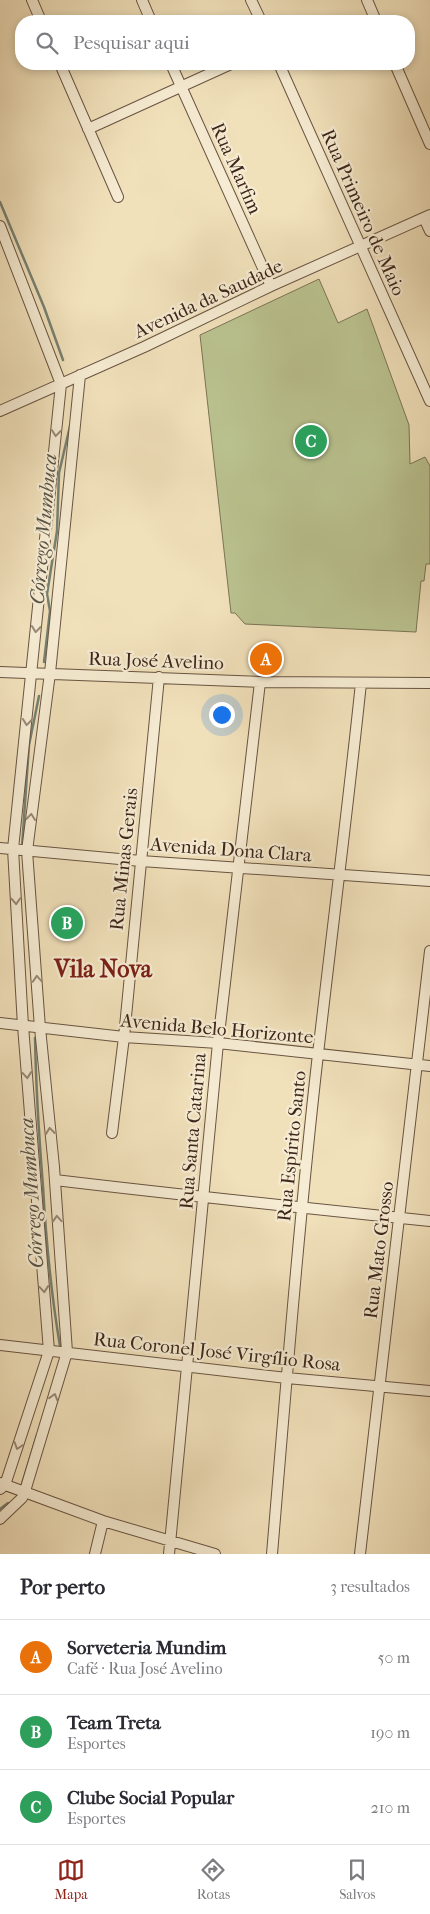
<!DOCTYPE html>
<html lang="pt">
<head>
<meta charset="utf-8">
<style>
	body { margin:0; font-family:"IM FELL French Canon",serif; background:#f2f2f3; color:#2b2b33 }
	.you { position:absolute; left:221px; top:714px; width:18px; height:18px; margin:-12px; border:4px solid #fff; border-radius:50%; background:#1a73e8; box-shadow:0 0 0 8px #1a73e833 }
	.badge { display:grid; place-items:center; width:32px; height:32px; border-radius:50%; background:#8f2418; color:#fff; font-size:16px; font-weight:700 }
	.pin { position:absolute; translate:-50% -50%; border:2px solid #fff; box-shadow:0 1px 5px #0006 }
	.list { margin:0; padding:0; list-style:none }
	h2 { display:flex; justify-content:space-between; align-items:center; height:65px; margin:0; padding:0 20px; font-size:21px }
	h2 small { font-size:16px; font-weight:400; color:#7c7c81 }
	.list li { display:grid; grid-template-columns:32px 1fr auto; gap:15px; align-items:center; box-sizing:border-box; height:75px; padding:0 20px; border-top:1px solid #e1e1e2 }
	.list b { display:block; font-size:19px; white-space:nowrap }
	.list p { margin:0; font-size:16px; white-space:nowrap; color:#7c7c81 }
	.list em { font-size:16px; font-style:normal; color:#7c7c81 }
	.icon { flex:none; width:28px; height:28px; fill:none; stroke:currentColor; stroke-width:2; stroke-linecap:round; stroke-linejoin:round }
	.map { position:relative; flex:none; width:430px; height:1554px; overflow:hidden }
	.search { position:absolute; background:#fff; box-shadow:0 2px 8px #0003; left:15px; right:15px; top:15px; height:55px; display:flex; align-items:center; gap:12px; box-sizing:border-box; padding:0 18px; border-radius:20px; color:#7c7c81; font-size:19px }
	.sheet { height:290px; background:#fff }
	nav { display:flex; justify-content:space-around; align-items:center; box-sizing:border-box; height:70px; border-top:1px solid #e1e1e2; background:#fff; font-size:14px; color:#7c7c81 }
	nav a { display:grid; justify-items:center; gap:2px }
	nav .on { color:#8f2418 }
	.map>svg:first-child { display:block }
	.green { fill:#bac390; stroke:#7b7455 }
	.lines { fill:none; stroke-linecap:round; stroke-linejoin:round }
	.stream { stroke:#758173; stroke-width:2.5 }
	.minor-casing { stroke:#695442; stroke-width:12 }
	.minor { stroke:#f6ecd3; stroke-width:10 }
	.oneway { stroke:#998876 }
	.labels { text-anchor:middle; stroke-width:4.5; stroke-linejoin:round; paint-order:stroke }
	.street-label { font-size:19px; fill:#3c251a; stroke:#f6ecd3 }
	.water-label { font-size:20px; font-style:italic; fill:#585346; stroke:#f6ecd3 }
	.district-label { font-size:24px; font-weight:bold; fill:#7a1f14; stroke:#f6ecd3 }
</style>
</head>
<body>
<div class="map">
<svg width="430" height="1554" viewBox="0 0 430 1554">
	<rect width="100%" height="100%" fill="#f1e1bb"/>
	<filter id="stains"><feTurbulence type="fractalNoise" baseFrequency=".004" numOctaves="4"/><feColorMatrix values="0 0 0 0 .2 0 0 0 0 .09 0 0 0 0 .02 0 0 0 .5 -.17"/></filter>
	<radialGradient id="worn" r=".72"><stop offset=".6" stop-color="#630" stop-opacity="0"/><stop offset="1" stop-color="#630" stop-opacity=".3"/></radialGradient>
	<path class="green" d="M 319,279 L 338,323 L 367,309 L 409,425 L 410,464 L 425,457 L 430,466 L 430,564 L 426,564 L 424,581 L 421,581 L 416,632 L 245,624 L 235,613 L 231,613 L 200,335 Z"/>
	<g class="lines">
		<path class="stream" d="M 0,202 L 44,307 L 63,360
			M 44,662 L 50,611 L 47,594 L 57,531 L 59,473 L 70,426
			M 22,847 L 29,745 L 39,696
			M 35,1038 C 36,1087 39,1137 43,1186 C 46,1240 51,1293 60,1346
			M 22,1484 L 37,1435
			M 0,1509 L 8,1503"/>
		<defs>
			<path id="minor" d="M 32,0 L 41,21
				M 142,0 L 151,21
				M 251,0 L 261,21
				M 367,0 L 376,21
				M 60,64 L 118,197
				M 171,64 L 271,286
				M 279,64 L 430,401
				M 395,64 L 430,144
				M 88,129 L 231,64
				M 424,218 L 430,231
				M 0,226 L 61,384 L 13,849 L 23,1026 L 49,1351 L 5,1485 L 0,1489
				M 0,411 L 144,347 L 271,286 L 430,215
				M 0,672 L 260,682 L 430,683
				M 0,848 L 141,861 L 430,881
				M 0,1023 L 124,1037 L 218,1043 L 430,1066
				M 112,1133 L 124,1037 L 159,677
				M 55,1180 C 180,1195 305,1208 430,1221
				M 0,1345 L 287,1378 L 430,1391
				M 0,1483 L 103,1521 L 215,1554
				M 0,1519 L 22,1498 L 25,1491 L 67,1352 L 54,1167 L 40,1028 L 27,851 L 50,673 L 80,375
				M 95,1554 L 103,1521
				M 169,1554 L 218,1043 L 260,682
				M 272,1554 C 286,1387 299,1221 318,1054 C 332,931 348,807 361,683
				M 360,1554 L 430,951"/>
		</defs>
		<use href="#minor" class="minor-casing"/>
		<use href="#minor" class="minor"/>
	</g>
	<defs><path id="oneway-chevron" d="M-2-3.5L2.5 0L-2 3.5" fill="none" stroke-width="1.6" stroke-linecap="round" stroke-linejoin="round" transform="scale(1.25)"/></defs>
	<g class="oneway">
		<use href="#oneway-chevron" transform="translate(56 433) rotate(96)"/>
		<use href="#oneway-chevron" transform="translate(36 629) rotate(96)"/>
		<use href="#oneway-chevron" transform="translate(27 722) rotate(96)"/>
		<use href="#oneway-chevron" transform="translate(31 817) rotate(-83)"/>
		<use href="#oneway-chevron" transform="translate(16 901) rotate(87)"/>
		<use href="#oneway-chevron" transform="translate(37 979) rotate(-94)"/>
		<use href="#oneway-chevron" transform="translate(27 1075) rotate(85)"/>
		<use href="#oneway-chevron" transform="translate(50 1131) rotate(-96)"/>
		<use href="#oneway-chevron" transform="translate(57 1219) rotate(-94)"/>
		<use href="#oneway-chevron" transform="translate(44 1289) rotate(85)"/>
		<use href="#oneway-chevron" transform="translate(54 1397) rotate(-73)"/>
		<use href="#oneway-chevron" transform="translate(18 1446) rotate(108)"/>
	</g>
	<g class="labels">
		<g class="street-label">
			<text transform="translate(237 168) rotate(66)" y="7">Rua Marfim</text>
			<text transform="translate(364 212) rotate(66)" y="7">Rua Primeiro de Maio</text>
			<text transform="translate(208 298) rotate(-25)" y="7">Avenida da Saudade</text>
			<text transform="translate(156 660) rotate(2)" y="7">Rua José Avelino</text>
			<text transform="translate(231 849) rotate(4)" y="7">Avenida Dona Clara</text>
			<text transform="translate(123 859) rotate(-84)" y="7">Rua Minas Gerais</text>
			<text transform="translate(217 1028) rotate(5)" y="7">Avenida Belo Horizonte</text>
			<text transform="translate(192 1131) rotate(-85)" y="7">Rua Santa Catarina</text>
			<text transform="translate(291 1146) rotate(-84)" y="7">Rua Espírito Santo</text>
			<text transform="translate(378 1250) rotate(-83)" y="7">Rua Mato Grosso</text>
			<text transform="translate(217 1351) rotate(6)" y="7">Rua Coronel José Virgílio Rosa</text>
		</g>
		<g class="water-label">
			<text transform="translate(43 529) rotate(-85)" y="7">Córrego Mumbuca</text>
			<text transform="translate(31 1193) rotate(-94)" y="7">Córrego Mumbuca</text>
		</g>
		<g class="district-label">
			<text x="103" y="977">Vila Nova</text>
		</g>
	</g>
	<rect width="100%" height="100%" filter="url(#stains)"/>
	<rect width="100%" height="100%" fill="url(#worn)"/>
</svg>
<div class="you"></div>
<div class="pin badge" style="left:266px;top:659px;background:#e8710a">A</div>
<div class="pin badge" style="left:67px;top:923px;background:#2e9e5b">B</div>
<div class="pin badge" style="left:311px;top:441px;background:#2e9e5b">C</div>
<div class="search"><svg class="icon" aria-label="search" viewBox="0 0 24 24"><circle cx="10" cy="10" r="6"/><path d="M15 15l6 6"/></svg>Pesquisar aqui</div>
</div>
<section class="sheet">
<h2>Por perto<small>3 resultados</small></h2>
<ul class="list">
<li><span class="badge" style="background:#e8710a">A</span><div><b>Sorveteria Mundim</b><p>Café · Rua José Avelino</p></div><em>50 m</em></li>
<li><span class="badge" style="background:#2e9e5b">B</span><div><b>Team Treta</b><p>Esportes</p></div><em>190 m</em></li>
<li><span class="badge" style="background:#2e9e5b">C</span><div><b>Clube Social Popular</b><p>Esportes</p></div><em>210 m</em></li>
</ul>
</section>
<nav>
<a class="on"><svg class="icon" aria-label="map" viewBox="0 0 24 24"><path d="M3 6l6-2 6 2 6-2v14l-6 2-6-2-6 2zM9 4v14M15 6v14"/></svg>Mapa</a>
<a><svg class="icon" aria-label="directions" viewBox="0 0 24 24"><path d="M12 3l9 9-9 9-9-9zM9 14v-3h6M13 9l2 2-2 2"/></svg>Rotas</a>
<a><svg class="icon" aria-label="saved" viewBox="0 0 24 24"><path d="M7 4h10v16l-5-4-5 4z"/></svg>Salvos</a>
</nav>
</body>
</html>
